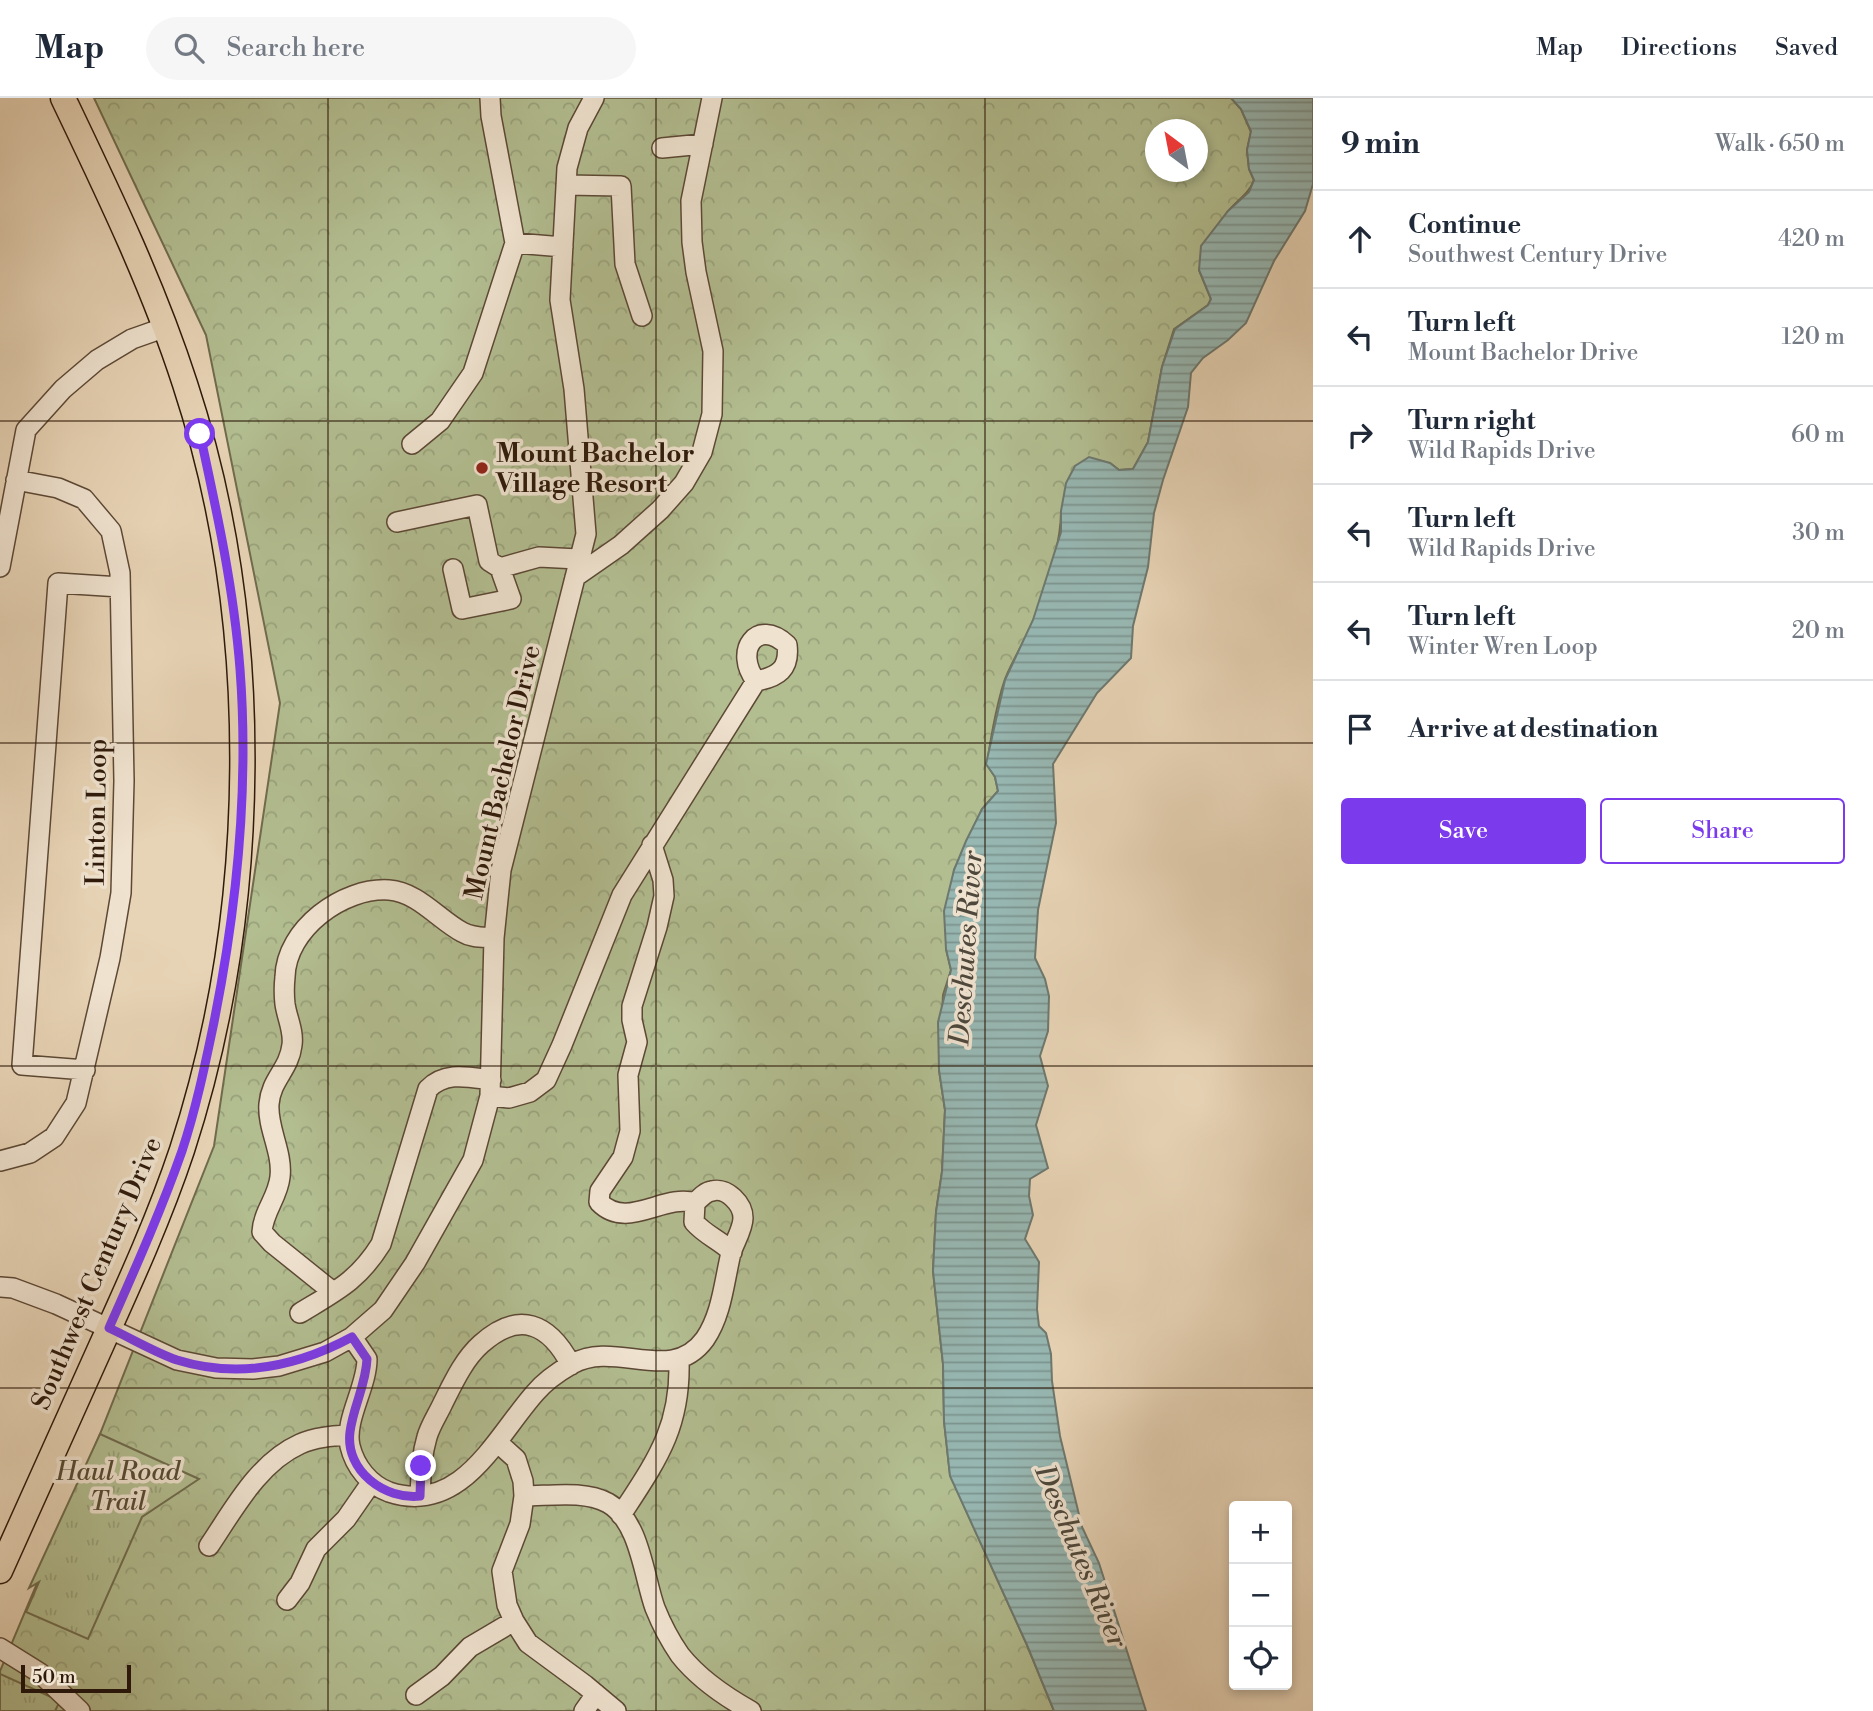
<!DOCTYPE html>
<html lang="en">
<head>
<meta charset="utf-8">
<style>
	body { margin:0; font-family:"Libre Bodoni",serif; background:#f6f6f7; color:#1f2937 }
	.controls { position:absolute; right:21px; bottom:21px; display:grid; overflow:hidden; border-radius:7px; box-shadow:0 4px 10px #0003 }
	.controls button { width:63px; height:63px; display:grid; place-items:center; padding:0; border:0; border-bottom:2px solid #e0e1e3; background:#fff; color:#1f2937; font:35px sans-serif }
	.compass { position:absolute; left:1145px; top:21px; width:63px; height:63px; border-radius:50%; background:#fff; box-shadow:0 4px 10px #0003; rotate:328deg }
	.scale { position:absolute; left:21px; bottom:18px; width:110px; box-sizing:border-box; padding-left:7px; border:4px solid #2e190a; border-top:0; font-size:19px; line-height:24px; white-space:nowrap; color:#2e190a; -webkit-text-stroke:5px #efe2cf; paint-order:stroke }
	.stop { position:absolute; width:21px; height:21px; margin:-16px; border:5px solid #7c3aed; border-radius:50%; background:#fff }
	.stop.end { background:#7c3aed; border-color:#fff; box-shadow:0 2px 7px #0008 }
	.list { margin:0; padding:0; list-style:none }
	h2 { display:flex; justify-content:space-between; align-items:center; height:91px; margin:0; padding:0 28px; font-size:30px }
	h2 small { font-size:23px; font-weight:400; color:#747a83 }
	.list li { display:grid; grid-template-columns:46px 1fr auto; gap:21px; align-items:center; box-sizing:border-box; height:98px; padding:0 28px; border-top:2px solid #e0e1e3 }
	.list b { display:block; font-size:26px; white-space:nowrap }
	.list p { margin:0; font-size:23px; white-space:nowrap; color:#747a83 }
	.list em { font-size:23px; font-style:normal; color:#747a83 }
	.actions { display:flex; gap:14px; padding:21px 28px }
	.actions a { flex:1; padding:16px 0; border:2px solid #7c3aed; border-radius:7px; text-align:center; font-size:24px; color:#7c3aed }
	.actions .main { background:#7c3aed; color:#fff }
	.icon { flex:none; width:38px; height:38px; fill:none; stroke:currentColor; stroke-width:2; stroke-linecap:round; stroke-linejoin:round }
	.map { position:relative; flex:none; width:1313px; height:1613px; overflow:hidden }
	header { display:flex; align-items:center; gap:42px; box-sizing:border-box; height:98px; padding:0 35px; background:#fff; border-bottom:2px solid #e0e1e3 }
	header strong { font-size:33px }
	nav { display:flex; gap:38px; margin-inline-start:auto; font-size:24px }
	.search { width:490px; height:63px; background:#f6f6f7; display:flex; align-items:center; gap:18px; box-sizing:border-box; padding:0 24px; border-radius:38px; color:#747a83; font-size:26px }
	main { display:flex }
	aside { flex:1; background:#fff }
	.map>svg:first-child { display:block }
	.forest { fill:url(#forest-crowns); stroke:#706b4d; stroke-width:2; fill-rule:evenodd }
	.park { fill:url(#park-tufts); stroke:#706b4d; stroke-width:2 }
	.water { fill:url(#water-rules); stroke:#6d786f; stroke-width:2 }
	.lines { fill:none; stroke-linecap:round; stroke-linejoin:round }
	.minor-casing { stroke:#5c4835; stroke-width:22 }
	.major-casing { stroke:#2e190a; stroke-width:27 }
	.minor { stroke:#efe2cf; stroke-width:19 }
	.major { stroke:#e7d3b5; stroke-width:24 }
	.route { stroke:#7c3aed; stroke-width:9 }
	.grid { fill:none; stroke:#2e190a; stroke-width:2; stroke-opacity:0.55 }
	.poi-dot { fill:#8f2418; stroke:#efe2cf; stroke-width:2.5 }
	.labels { text-anchor:middle; stroke-width:7; stroke-linejoin:round; paint-order:stroke }
	.poi-label { font-size:26px; font-weight:bold; fill:#2e190a; stroke:#efe2cf; text-anchor:start }
	.street-label { font-size:26px; fill:#2e190a; stroke:#efe2cf }
	.park-label { font-size:26px; font-style:italic; fill:#564a32; stroke:#efe2cf }
	.water-label { font-size:28px; font-style:italic; fill:#4e483c; stroke:#efe2cf }
</style>
</head>
<body>
<header>
<strong>Map</strong>
<div class="search"><svg class="icon" aria-label="search" viewBox="0 0 24 24"><circle cx="10" cy="10" r="6"/><path d="M15 15l6 6"/></svg>Search here</div>
<nav><a>Map</a><a>Directions</a><a>Saved</a></nav>
</header>
<main>
<div class="map">
<svg width="1313" height="1613" viewBox="0 0 1313 1613">
	<defs>
		<pattern id="forest-crowns" width="20" height="18" patternUnits="userSpaceOnUse" patternTransform="scale(1.75)"><rect width="20" height="18" fill="#b2bd90"/><path d="M2 6a3 3 0 1 1 6 0M12 15a3 3 0 1 1 6 0" fill="none" stroke="#99a27b"/></pattern>
		<pattern id="park-tufts" width="24" height="20" patternUnits="userSpaceOnUse" patternTransform="scale(1.75)"><rect width="24" height="20" fill="#b2bd90"/><path d="M3 7l-1-3M5 7V3M7 7l1-3M15 17l-1-3M17 17v-4M19 17l1-3" fill="none" stroke="#99a27b"/></pattern>
		<pattern id="water-rules" width="6" height="5" patternUnits="userSpaceOnUse" patternTransform="scale(1.75)"><rect width="6" height="5" fill="#97b7b2"/><path d="M0 2.5h6" fill="none" stroke="#7c948f"/></pattern>
	</defs>
	<rect width="100%" height="100%" fill="#e7d3b5"/>
	<filter id="stains"><feTurbulence type="fractalNoise" baseFrequency=".00286" numOctaves="4"/><feColorMatrix values="0 0 0 0 .2 0 0 0 0 .09 0 0 0 0 .02 0 0 0 .5 -.17"/></filter>
	<radialGradient id="worn" r=".72"><stop offset=".6" stop-color="#630" stop-opacity="0"/><stop offset="1" stop-color="#630" stop-opacity=".3"/></radialGradient>
	<path class="forest" d="M 94,0 L 1231,0 L 1241,11 L 1251,34 L 1247,52 L 1249,71 L 1254,82 C 1248,98 1235,103 1226,116 C 1214,133 1207,153 1199,172 L 1211,201 L 1208,207 L 1174,231 L 1162,269 L 1148,344 L 1133,371 L 1119,372 L 1110,365 L 1061,413 C 1061,447 1046,491 1033,523 C 1025,543 1013,561 1005,581 C 996,608 991,638 987,666 L 995,679 L 998,693 L 982,711 L 954,772 L 946,851 L 951,872 L 943,897 L 939,972 L 945,1012 L 942,1074 L 936,1114 L 933,1173 L 943,1266 L 944,1323 L 950,1377 L 1027,1547 L 1054,1613 L 0,1613 L 0,1573 L 100,1336 L 214,1048 L 280,605 L 206,237 ZM 1156,32 L 1198,32 L 1198,74 L 1156,74 Z"/>
	<path class="park" d="M 100,1336 L 199,1381 L 142,1419 L 88,1541 L 26,1514 L 39,1484 L 29,1490 Z
		M 0,1576 L 60,1603 L 55,1613 L 0,1613 Z"/>
	<path class="water" d="M 1231,0 L 1313,0 L 1313,86 L 1305,113 L 1274,163 L 1246,225 L 1228,242 L 1203,260 L 1191,275 L 1188,309 L 1163,382 L 1154,415 L 1148,469 L 1133,528 L 1131,560 L 1097,595 L 1053,666 L 1056,725 L 1038,812 L 1035,860 L 1045,881 L 1049,898 L 1048,933 L 1040,958 L 1048,988 L 1036,1027 L 1048,1070 L 1030,1081 L 1029,1098 L 1033,1117 L 1025,1141 L 1039,1164 L 1037,1211 L 1039,1228 L 1046,1235 L 1051,1256 L 1052,1283 L 1060,1338 L 1082,1429 L 1099,1465 L 1146,1613 L 1054,1613 L 1027,1547 L 950,1378 L 944,1323 L 943,1266 L 933,1173 L 936,1114 L 942,1074 L 945,1012 L 939,972 L 938,924 L 951,872 L 946,851 L 944,813 L 954,772 L 966,743 L 982,711 L 998,693 L 995,679 L 986,666 L 1005,582 L 1033,522 L 1061,434 L 1061,413 L 1066,385 L 1075,368 L 1089,359 L 1110,365 L 1119,372 L 1133,371 L 1148,344 L 1162,269 L 1175,231 L 1208,207 L 1211,201 L 1199,172 L 1201,148 L 1228,113 L 1249,94 L 1254,82 L 1249,71 L 1247,52 L 1251,33 L 1241,11 Z"/>
	<g class="lines">
		<defs>
			<path id="minor" d="M 490,0 L 491,18 L 515,145
				M 662,50 L 703,46
				M 566,87 L 621,88 L 625,166 L 642,218
				M 412,346 L 440,323 L 473,275 L 515,145 L 563,149
				M 397,424 L 477,407 L 489,463 L 500,470
				M 0,469 L 26,332 L 63,291 L 97,262 L 132,241 L 166,229
				M 453,471 L 462,511 L 511,501 L 500,470 L 539,459 L 578,461
				M 575,479 L 621,447 L 660,412 L 684,385 L 702,354 L 712,316 L 713,253 L 696,174 L 692,144 L 691,103 L 712,0
				M 652,747 L 663,782 L 664,798 L 657,829 L 632,908 L 632,922 L 637,944 L 628,977 L 630,1033 L 623,1059 L 600,1093 L 599,1104 C 627,1133 664,1095 695,1105
				M 85,972 L 22,967 L 58,485 L 120,489
				M 490,998 L 509,1000 L 530,994 L 546,982 L 562,947 L 622,797 L 756,583 C 778,579 790,571 787,547 C 757,519 733,553 756,583
				M 0,1063 L 30,1055 L 54,1039 L 76,1005 L 110,860 L 121,795 L 124,683 L 120,475 L 111,433 L 84,401 L 58,390 L 16,382
				M 0,1189 L 13,1190 L 56,1206 L 177,1262 L 216,1270 L 253,1271 L 279,1268 L 325,1254 L 352,1239 L 383,1212 L 415,1165 L 473,1062 L 490,998 L 494,840 L 501,772 L 586,436 L 574,291 L 560,202 L 567,70 L 578,30 L 594,0
				M 333,1194 L 272,1145 L 262,1134 C 263,1114 278,1099 280,1079 C 283,1054 267,1030 269,1006 C 271,981 289,972 292,947 C 294,933 287,920 285,906 C 284,897 284,888 285,879 C 286,831 343,789 389,792 C 418,794 439,822 462,834 C 472,840 483,839 494,840
				M 300,1215 C 336,1193 358,1183 381,1146 L 428,991 C 445,973 468,979 491,982
				M 352,1239 L 367,1261 C 367,1289 344,1322 350,1348 C 355,1369 370,1387 389,1394 C 461,1418 496,1339 535,1295 C 545,1283 558,1274 572,1266 C 616,1241 671,1288 705,1241 C 722,1216 724,1184 731,1155 C 734,1145 743,1131 743,1120 C 743,1106 727,1089 712,1093 C 705,1094 700,1100 695,1105 L 694,1124 C 705,1137 720,1142 732,1154
				M 497,1344 L 516,1361 L 523,1383 L 524,1398 L 520,1426 L 502,1473 L 507,1507 L 514,1523 L 528,1545 L 585,1587 L 616,1613
				M 420,1398 C 421,1378 421,1359 427,1339 C 430,1328 438,1316 443,1305 C 453,1285 464,1261 481,1246 C 519,1212 549,1225 571,1267
				M 524,1398 C 550,1398 584,1392 608,1405 C 640,1423 644,1480 655,1510 C 661,1525 671,1544 680,1557 C 699,1581 724,1598 751,1613
				M 621,1417 C 656,1363 681,1330 679,1262
				M 209,1448 C 234,1411 258,1365 300,1346 C 315,1339 333,1338 349,1337
				M 287,1502 L 300,1485 L 316,1451 L 346,1421 L 371,1385
				M 0,1550 L 40,1575 L 80,1613
				M 416,1597 L 442,1578 L 470,1549 L 514,1523
				M 584,1613 L 596,1596"/>
			<path id="major" d="M 0,1473 C 34,1397 68,1322 102,1246 C 131,1182 160,1118 182,1052 C 260,812 264,526 185,286 C 153,187 108,94 63,0"/>
		</defs>
		<use href="#minor" class="minor-casing"/>
		<use href="#major" class="major-casing"/>
		<use href="#minor" class="minor"/>
		<use href="#major" class="major"/>
	</g>
	<g class="lines">
		<path class="route" d="M 200,336 C 217,414 234,492 240,571 C 249,689 237,809 214,924 C 205,967 196,1011 182,1053 C 161,1113 135,1171 109,1230 C 131,1240 154,1254 177,1262 C 238,1281 298,1268 352,1239 L 367,1261 C 366,1287 353,1309 350,1334 C 345,1373 385,1402 420,1398 L 421,1368"/>
	</g>
	<path class="grid" d="M 328,0 L 328,1613M 656,0 L 656,1613M 985,0 L 985,1613M 0,323 L 1313,323M 0,645 L 1313,645M 0,968 L 1313,968M 0,1290 L 1313,1290"/>
	<circle class="poi-dot" cx="482" cy="370" r="7"/>
	<g class="labels">
		<g class="poi-label">
			<text x="496" y="364">Mount Bachelor<tspan x="496" dy="30">Village Resort</tspan></text>
		</g>
		<g class="street-label">
			<text transform="translate(502 674) rotate(-77)" y="9">Mount Bachelor Drive</text>
			<text transform="translate(96 714) rotate(-89)" y="9">Linton Loop</text>
			<text transform="translate(96 1175) rotate(-67)" y="9">Southwest Century Drive</text>
		</g>
		<g class="park-label">
			<text x="118" y="1382">Haul Road<tspan x="118" dy="30">Trail</tspan></text>
		</g>
		<g class="water-label">
			<text transform="translate(965 850) rotate(-86)" y="10">Deschutes River</text>
			<text transform="translate(1082 1458) rotate(67)" y="10">Deschutes River</text>
		</g>
	</g>
	<rect width="100%" height="100%" filter="url(#stains)"/>
	<rect width="100%" height="100%" fill="url(#worn)"/>
</svg>
<div class="controls">
<button>+</button>
<button>−</button>
<button><svg class="icon" aria-label="locate" viewBox="0 0 24 24"><circle cx="12" cy="12" r="6"/><path d="M12 2v4M12 18v4M2 12h4M18 12h4"/></svg></button>
</div>
<svg class="compass" viewBox="-18 -18 36 36"><path d="M0-13l5 13h-10z" fill="#e53935"/><path d="M0 13l5-13h-10z" fill="#747a83"/></svg>
<div class="scale">50 m</div>
<div class="stop" style="left:200px;top:336px"></div>
<div class="stop end" style="left:421px;top:1368px"></div>
</div>
<aside>
<h2>9 min<small>Walk · 650 m</small></h2>
<ul class="list">
<li><svg class="icon" aria-label="ahead" viewBox="0 0 24 24"><path d="M12 20V5M6 11l6-6 6 6"/></svg><div><b>Continue</b><p>Southwest Century Drive</p></div><em>420 m</em></li>
<li><svg class="icon" aria-label="left" viewBox="0 0 24 24"><path d="M17 20v-9H6M10 6l-5 5 5 5"/></svg><div><b>Turn left</b><p>Mount Bachelor Drive</p></div><em>120 m</em></li>
<li><svg class="icon" aria-label="right" viewBox="0 0 24 24"><path d="M7 20v-9h11M14 6l5 5-5 5"/></svg><div><b>Turn right</b><p>Wild Rapids Drive</p></div><em>60 m</em></li>
<li><svg class="icon" aria-label="left" viewBox="0 0 24 24"><path d="M17 20v-9H6M10 6l-5 5 5 5"/></svg><div><b>Turn left</b><p>Wild Rapids Drive</p></div><em>30 m</em></li>
<li><svg class="icon" aria-label="left" viewBox="0 0 24 24"><path d="M17 20v-9H6M10 6l-5 5 5 5"/></svg><div><b>Turn left</b><p>Winter Wren Loop</p></div><em>20 m</em></li>
<li><svg class="icon" aria-label="arrive" viewBox="0 0 24 24"><path d="M6 21V4h12l-3 4 3 4H6"/></svg><div><b>Arrive at destination</b></div></li>
</ul>
<div class="actions"><a class="main">Save</a><a>Share</a></div>
</aside>
</main>
</body>
</html>
